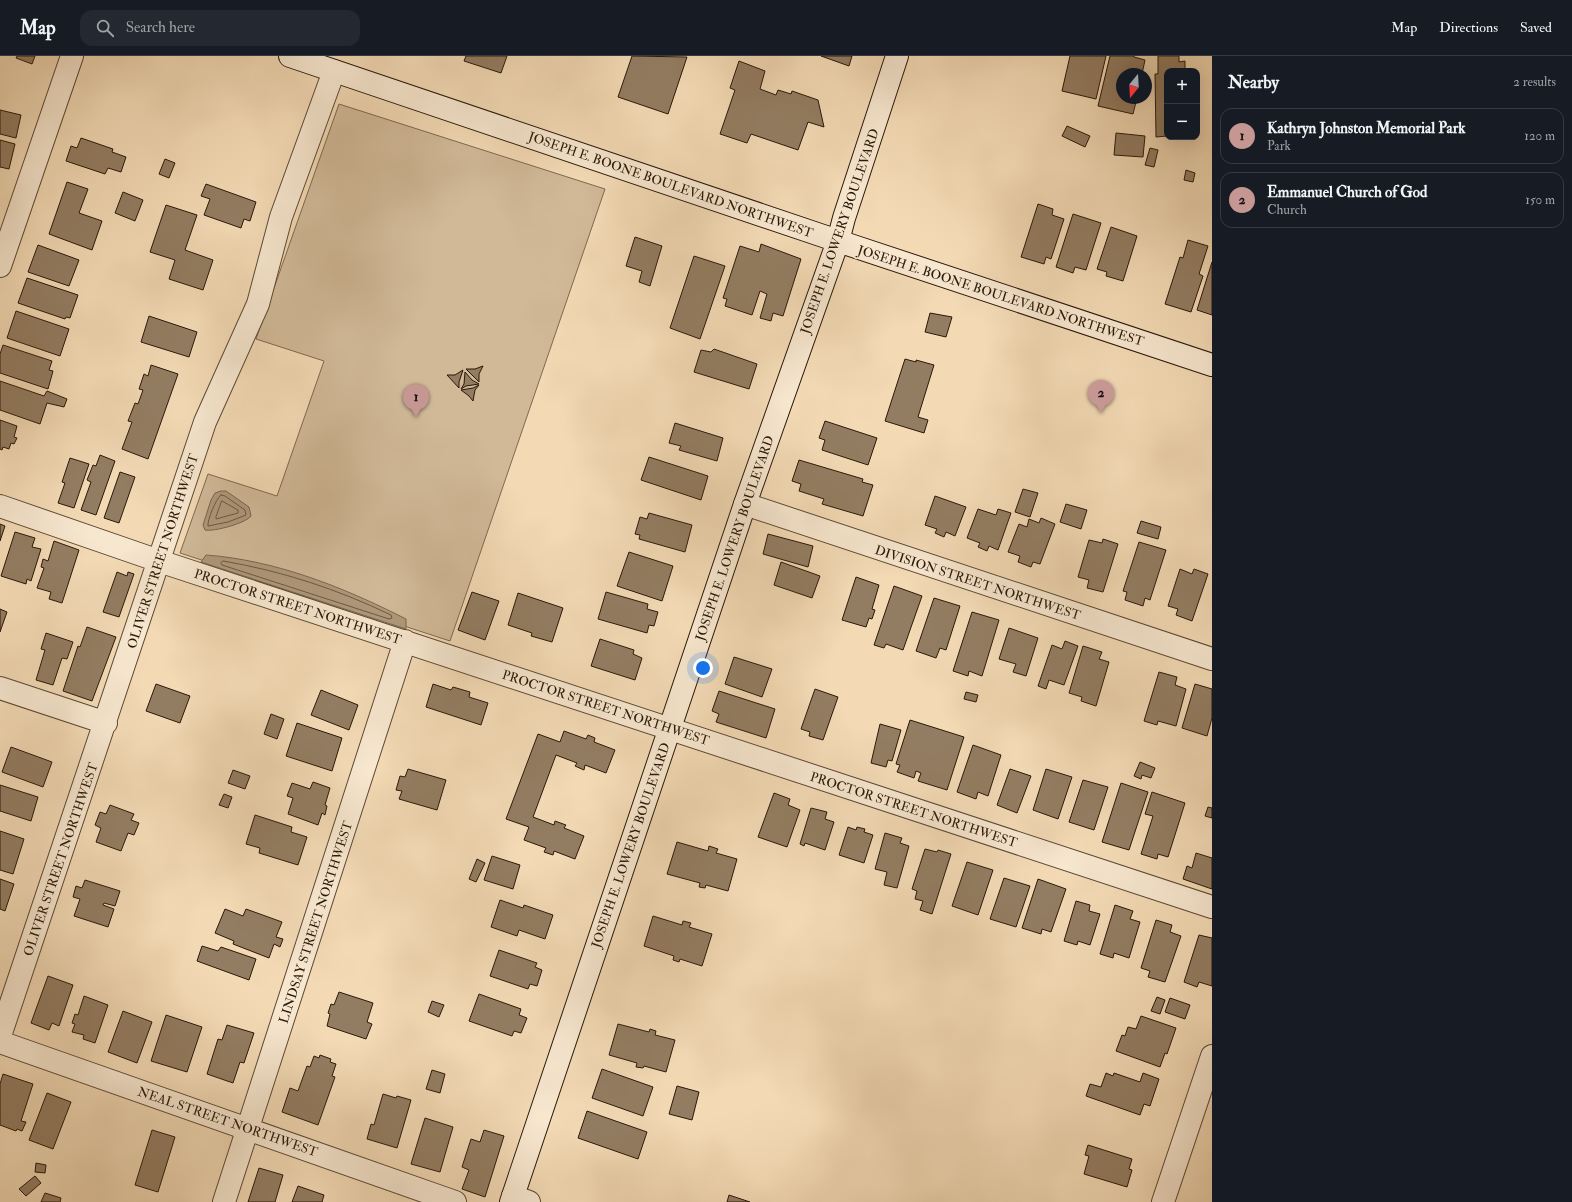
<!DOCTYPE html>
<html lang="en">
<head>
<meta charset="utf-8">
<style>
	body { margin:0; font-family:"IM FELL Double Pica",serif; background:#242831; color:#f1f3f6 }
	.controls { position:absolute; right:12px; top:12px; display:grid; overflow:hidden; border-radius:8px; box-shadow:0 4px 16px #0002 }
	.controls button { width:36px; height:36px; display:grid; place-items:center; padding:0; border:0; border-bottom:1px solid #363941; background:#171b24; color:#f1f3f6; font:20px sans-serif }
	.compass { position:absolute; left:1116px; top:12px; width:36px; height:36px; border-radius:50%; background:#171b24; box-shadow:0 4px 16px #0002; rotate:198deg }
	.you { position:absolute; left:703px; top:612px; width:14px; height:14px; margin:-10px; border:3px solid #fff; border-radius:50%; background:#1a73e8; box-shadow:0 0 0 6px #1a73e833 }
	.badge { display:grid; place-items:center; width:26px; height:26px; border-radius:50%; background:#c59692; color:#111; font-size:13px; font-weight:700 }
	.pin { position:absolute; translate:-50% -33px; filter:drop-shadow(0 1px 2px #0008) }
	.pin::after { content:''; position:absolute; top:21px; width:14px; height:12px; background:inherit; clip-path:polygon(0 0,100% 0,50% 100%) }
	.list { margin:0; padding:0; list-style:none }
	h2 { display:flex; justify-content:space-between; align-items:center; height:52px; margin:0; padding:0 16px; font-size:17px }
	h2 small { font-size:13px; font-weight:400; color:#9ea1a6 }
	.list li { display:grid; grid-template-columns:26px 1fr auto; gap:12px; align-items:center; box-sizing:border-box; height:56px; margin:0 8px 8px; padding:0 8px; border:1px solid #363941; border-radius:12px }
	.list b { display:block; font-size:15px; white-space:nowrap }
	.list p { margin:0; font-size:13px; white-space:nowrap; color:#9ea1a6 }
	.list em { font-size:13px; font-style:normal; color:#9ea1a6 }
	.icon { flex:none; width:22px; height:22px; fill:none; stroke:currentColor; stroke-width:2; stroke-linecap:round; stroke-linejoin:round }
	.map { position:relative; flex:none; width:1212px; height:1146px; overflow:hidden }
	header { display:flex; align-items:center; gap:24px; box-sizing:border-box; height:56px; padding:0 20px; background:#171b24; border-bottom:1px solid #363941 }
	header strong { font-size:19px }
	nav { display:flex; gap:22px; margin-inline-start:auto; font-size:14px }
	.search { width:280px; height:36px; background:#242831; display:flex; align-items:center; gap:10px; box-sizing:border-box; padding:0 14px; border-radius:12px; color:#9ea1a6; font-size:15px }
	main { display:flex }
	aside { flex:1; background:#171b24 }
	.map>svg:first-child { display:block }
	.green { fill:#d1b998; stroke:#7e6850 }
	.water { fill:#af987b; stroke:#7a654d }
	.lines { fill:none; stroke-linecap:round; stroke-linejoin:round }
	.shore { stroke:#6c5842; stroke-width:1 }
	.building { fill:#937d62; stroke:#2a1809 }
	.street-casing { stroke:#5c4834; stroke-width:24 }
	.secondary-casing { stroke:#2a1809; stroke-width:24 }
	.street { stroke:#f7e7cf; stroke-width:22 }
	.secondary { stroke:#f7e7cf; stroke-width:22 }
	.labels { text-anchor:middle; stroke-width:3.5; stroke-linejoin:round; paint-order:stroke }
	.street-label { font-size:13px; fill:#2a1809; stroke:#f7e7cf }
</style>
</head>
<body>
<header>
<strong>Map</strong>
<div class="search"><svg class="icon" aria-label="search" viewBox="0 0 24 24"><circle cx="10" cy="10" r="6"/><path d="M15 15l6 6"/></svg>Search here</div>
<nav><a>Map</a><a>Directions</a><a>Saved</a></nav>
</header>
<main>
<div class="map">
<svg width="1212" height="1146" viewBox="0 0 1212 1146">
	<rect width="100%" height="100%" fill="#f3dab5"/>
	<filter id="stains"><feTurbulence type="fractalNoise" baseFrequency=".005" numOctaves="4"/><feColorMatrix values="0 0 0 0 .2 0 0 0 0 .09 0 0 0 0 .02 0 0 0 .5 -.17"/></filter>
	<radialGradient id="worn" r=".72"><stop offset=".6" stop-color="#630" stop-opacity="0"/><stop offset="1" stop-color="#630" stop-opacity=".3"/></radialGradient>
	<path class="green" d="M 339,48 L 605,133 L 450,585 L 180,497 L 208,418 L 277,440 L 324,305 L 256,283 Z"/>
	<path class="water" d="M 221,435 L 226,435 L 249,451 L 251,460 C 246,467 214,476 205,474 L 203,469 L 211,444 L 215,437 Z
		M 206,499 C 273,504 338,529 398,559 L 406,563 L 406,573 L 201,506 Z"/>
	<g class="lines">
		<path class="shore" d="M 221,439 L 225,440 L 245,454 L 246,459 L 228,466 L 208,470 C 207,465 216,442 221,439 Z
			M 222,445 L 238,454 L 238,457 L 216,463 L 216,461 Z
			M 223,505 C 282,515 337,533 391,559 L 392,562 L 389,563 L 222,509 L 221,507 Z"/>
	</g>
	<path class="building" d="M 17,0 L 35,0 L 32,8 L 16,2 Z
		M 466,0 L 507,0 L 501,17 L 464,5 Z
		M 632,0 L 687,1 L 668,58 L 618,41 Z
		M 821,0 L 852,0 L 849,10 Z
		M 1070,0 L 1106,0 L 1096,43 L 1062,35 Z
		M 1110,0 L 1134,0 L 1134,1 L 1145,4 L 1142,18 L 1122,18 L 1122,42 L 1137,42 L 1133,58 L 1098,50 Z
		M 1158,0 L 1179,0 L 1179,6 L 1185,5 L 1185,15 L 1167,15 L 1167,80 L 1156,81 L 1155,18 L 1158,18 Z
		M 739,5 L 765,15 L 760,33 L 776,39 L 778,34 L 791,38 L 792,35 L 818,44 L 824,71 L 808,66 L 798,94 L 751,78 L 747,87 L 720,78 L 735,34 L 730,32 Z
		M 0,54 L 21,59 L 16,82 L 0,78 Z
		M 1067,70 L 1090,80 L 1085,91 L 1062,80 Z
		M 1116,77 L 1145,80 L 1143,101 L 1114,99 Z
		M 81,82 L 113,93 L 112,96 L 126,101 L 121,116 L 108,112 L 105,118 L 66,105 L 71,90 L 77,92 Z
		M 0,84 L 15,88 L 9,113 L 0,111 Z
		M 1150,92 L 1158,94 L 1154,111 L 1145,109 Z
		M 165,103 L 175,107 L 169,122 L 159,118 Z
		M 1186,114 L 1195,117 L 1193,126 L 1184,124 Z
		M 67,126 L 88,133 L 79,157 L 102,165 L 92,194 L 49,178 Z
		M 206,128 L 256,146 L 250,165 L 244,163 L 241,172 L 204,159 L 210,143 L 201,140 Z
		M 123,136 L 143,144 L 135,165 L 115,157 Z
		M 1038,148 L 1053,153 L 1052,159 L 1064,163 L 1051,203 L 1046,201 L 1044,208 L 1021,201 Z
		M 166,149 L 197,159 L 185,194 L 213,204 L 203,234 L 169,223 L 175,204 L 150,196 Z
		M 1073,158 L 1101,167 L 1086,214 L 1075,211 L 1073,217 L 1056,211 Z
		M 1111,171 L 1137,180 L 1123,225 L 1106,220 L 1107,216 L 1097,213 Z
		M 635,181 L 662,190 L 650,230 L 639,226 L 642,215 L 626,210 Z
		M 1188,184 L 1208,190 L 1199,218 L 1203,220 L 1191,256 L 1165,248 L 1180,201 L 1183,202 Z
		M 761,188 L 801,203 L 783,260 L 773,257 L 771,265 L 760,262 L 767,238 L 760,235 L 752,259 L 725,250 L 727,243 L 723,242 L 740,190 L 759,196 Z
		M 38,189 L 79,204 L 69,230 L 28,216 Z
		M 694,200 L 725,210 L 700,283 L 670,272 Z
		M 1212,206 L 1212,259 L 1197,254 Z
		M 27,222 L 78,239 L 70,262 L 66,261 L 65,263 L 18,247 Z
		M 16,255 L 69,273 L 60,300 L 7,282 Z
		M 930,257 L 952,261 L 946,281 L 925,276 Z
		M 149,260 L 197,276 L 189,301 L 141,286 Z
		M 3,289 L 52,305 L 49,314 L 53,315 L 48,333 L 0,317 L 0,298 Z
		M 714,293 L 757,308 L 749,333 L 694,316 L 701,294 L 711,296 Z
		M 905,303 L 916,306 L 916,304 L 934,309 L 918,361 L 928,364 L 924,377 L 885,365 Z
		M 151,309 L 178,318 L 148,403 L 122,393 L 132,366 L 128,365 L 135,347 L 138,348 L 143,334 L 139,333 L 144,318 L 148,320 Z
		M 483,310 L 479,318 L 479,326 L 466,313 L 475,313 Z
		M 463,314 L 459,326 L 459,332 L 447,319 L 455,319 Z
		M 465,316 L 472,324 L 479,328 L 466,330 L 461,333 L 464,328 Z
		M 0,325 L 44,340 L 47,335 L 67,343 L 64,351 L 47,347 L 40,368 L 0,354 Z
		M 479,329 L 475,334 L 473,345 L 469,340 L 461,334 L 473,332 Z
		M 0,364 L 17,370 L 14,381 L 17,382 L 14,388 L 11,387 L 9,393 L 3,391 L 2,394 L 0,393 Z
		M 825,365 L 877,382 L 868,409 L 822,394 L 825,384 L 819,382 Z
		M 675,367 L 723,382 L 717,405 L 679,394 L 681,390 L 669,387 Z
		M 100,399 L 115,405 L 96,459 L 81,454 L 91,426 L 87,424 L 93,409 L 96,410 Z
		M 649,401 L 708,420 L 701,444 L 641,424 Z
		M 70,402 L 89,408 L 74,452 L 58,447 L 65,427 L 62,426 Z
		M 799,404 L 863,423 L 862,426 L 873,429 L 863,460 L 822,448 L 824,443 L 799,435 L 801,428 L 792,425 Z
		M 120,416 L 135,421 L 119,467 L 104,462 Z
		M 1023,433 L 1038,437 L 1030,461 L 1015,456 Z
		M 935,440 L 966,451 L 955,480 L 946,476 L 944,481 L 935,477 L 937,473 L 925,469 Z
		M 1066,448 L 1087,454 L 1081,473 L 1060,466 Z
		M 978,453 L 996,459 L 998,453 L 1011,457 L 998,494 L 989,490 L 987,495 L 978,491 L 980,487 L 967,482 Z
		M 649,457 L 692,469 L 685,496 L 639,483 L 640,479 L 635,478 L 640,461 L 647,463 Z
		M 1041,462 L 1055,468 L 1040,508 L 1033,506 L 1031,511 L 1018,506 L 1020,500 L 1008,496 L 1019,468 L 1027,471 L 1029,463 L 1039,467 Z
		M 1141,465 L 1161,471 L 1158,483 L 1137,477 Z
		M 0,468 L 5,470 L 0,485 Z
		M 15,476 L 35,482 L 32,491 L 41,493 L 31,525 L 27,523 L 26,528 L 1,520 Z
		M 768,478 L 813,490 L 808,511 L 763,498 Z
		M 1103,483 L 1118,488 L 1103,536 L 1087,532 L 1089,524 L 1078,521 L 1089,484 L 1102,487 Z
		M 54,485 L 79,494 L 62,547 L 49,543 L 51,536 L 37,532 L 44,512 L 41,511 L 43,503 L 48,505 Z
		M 1139,486 L 1166,494 L 1150,544 L 1145,542 L 1143,550 L 1125,544 L 1127,536 L 1123,535 Z
		M 629,496 L 673,510 L 662,545 L 617,530 Z
		M 781,506 L 820,520 L 812,542 L 774,529 Z
		M 1180,513 L 1192,518 L 1194,513 L 1208,518 L 1192,565 L 1176,559 L 1178,553 L 1168,550 Z
		M 117,516 L 127,520 L 128,516 L 134,518 L 119,561 L 103,556 Z
		M 856,521 L 879,529 L 872,553 L 875,554 L 872,563 L 869,562 L 866,571 L 842,564 Z
		M 894,530 L 922,540 L 903,594 L 886,588 L 884,592 L 874,589 Z
		M 472,536 L 499,545 L 485,584 L 458,574 Z
		M 606,536 L 648,548 L 647,553 L 658,556 L 654,570 L 649,569 L 647,577 L 598,563 Z
		M 518,537 L 563,552 L 552,586 L 531,580 L 532,577 L 508,569 Z
		M 934,542 L 960,550 L 946,594 L 940,592 L 936,602 L 916,595 Z
		M 0,553 L 7,556 L 0,576 Z
		M 972,556 L 999,564 L 982,620 L 969,615 L 968,620 L 953,615 Z
		M 87,571 L 116,581 L 92,645 L 63,635 L 78,590 L 80,591 Z
		M 1009,572 L 1038,582 L 1026,620 L 1013,616 L 1016,608 L 999,603 Z
		M 46,577 L 73,586 L 67,603 L 62,602 L 53,629 L 36,624 L 45,594 L 41,593 Z
		M 600,583 L 634,594 L 633,598 L 642,602 L 635,624 L 591,610 Z
		M 1065,585 L 1078,590 L 1064,629 L 1049,624 L 1046,633 L 1038,630 L 1052,589 L 1062,593 Z
		M 1083,590 L 1102,596 L 1099,603 L 1109,606 L 1096,650 L 1081,645 L 1082,641 L 1069,637 Z
		M 734,601 L 772,613 L 762,641 L 725,628 Z
		M 1159,616 L 1177,621 L 1175,629 L 1186,633 L 1176,670 L 1158,665 L 1157,669 L 1144,665 Z
		M 156,628 L 190,640 L 180,667 L 146,655 Z
		M 433,628 L 451,634 L 453,631 L 470,636 L 469,641 L 488,647 L 481,669 L 426,651 Z
		M 1195,628 L 1212,633 L 1212,662 L 1207,680 L 1182,672 Z
		M 815,633 L 838,641 L 823,684 L 809,680 L 810,676 L 801,673 Z
		M 321,634 L 358,649 L 349,674 L 311,659 Z
		M 719,635 L 775,653 L 766,682 L 716,666 L 719,658 L 712,655 Z
		M 966,636 L 978,639 L 976,646 L 964,643 Z
		M 271,658 L 284,663 L 277,683 L 264,678 Z
		M 910,664 L 964,681 L 947,734 L 918,725 L 921,717 L 916,715 L 914,722 L 897,716 L 900,709 L 896,708 Z
		M 297,667 L 342,682 L 332,715 L 286,700 Z
		M 880,668 L 901,674 L 892,705 L 888,704 L 886,711 L 871,707 Z
		M 564,675 L 586,683 L 588,679 L 595,682 L 594,686 L 615,694 L 606,717 L 585,709 L 584,714 L 575,710 L 577,707 L 556,699 L 533,761 L 554,769 L 555,765 L 566,769 L 564,772 L 584,780 L 575,803 L 554,795 L 553,799 L 544,796 L 546,792 L 524,784 L 529,771 L 506,763 L 538,678 L 560,686 Z
		M 973,689 L 1001,699 L 988,740 L 978,736 L 976,743 L 957,736 Z
		M 11,691 L 52,706 L 43,731 L 2,716 Z
		M 1140,706 L 1155,712 L 1151,722 L 1142,719 L 1141,723 L 1134,720 Z
		M 408,713 L 446,724 L 437,754 L 399,743 L 402,735 L 396,734 L 400,720 L 405,721 Z
		M 1010,713 L 1031,720 L 1017,757 L 997,749 Z
		M 1046,713 L 1072,721 L 1058,763 L 1033,754 Z
		M 233,714 L 250,720 L 245,733 L 228,727 Z
		M 1083,724 L 1108,731 L 1094,774 L 1069,766 Z
		M 313,726 L 330,732 L 325,749 L 327,750 L 325,759 L 322,757 L 318,769 L 288,758 L 293,742 L 287,740 L 292,727 L 310,733 Z
		M 1121,727 L 1148,736 L 1129,794 L 1102,786 Z
		M 0,729 L 38,741 L 31,765 L 0,755 Z
		M 1152,736 L 1185,747 L 1168,801 L 1158,798 L 1157,803 L 1141,798 L 1153,760 L 1145,758 Z
		M 774,737 L 790,743 L 788,749 L 800,754 L 787,791 L 758,781 Z
		M 224,738 L 232,741 L 228,752 L 219,749 Z
		M 110,749 L 134,758 L 131,764 L 139,767 L 134,779 L 128,777 L 121,795 L 96,786 L 101,772 L 95,769 L 100,756 L 106,758 Z
		M 1208,751 L 1212,752 L 1212,762 L 1205,760 Z
		M 811,752 L 827,756 L 825,763 L 834,766 L 825,794 L 805,787 L 804,790 L 800,788 Z
		M 255,759 L 292,771 L 291,776 L 307,781 L 298,809 L 259,797 L 260,792 L 246,788 Z
		M 848,771 L 856,774 L 857,771 L 865,773 L 864,776 L 873,779 L 864,807 L 839,799 Z
		M 0,775 L 24,783 L 13,818 L 0,814 Z
		M 885,777 L 902,782 L 900,787 L 909,790 L 897,832 L 884,829 L 887,816 L 875,813 Z
		M 677,786 L 708,795 L 709,790 L 718,793 L 716,797 L 737,803 L 728,835 L 706,829 L 705,832 L 699,831 L 700,827 L 667,818 Z
		M 925,793 L 937,796 L 938,794 L 951,798 L 932,858 L 920,854 L 923,845 L 915,843 L 917,835 L 912,833 Z
		M 1196,797 L 1212,802 L 1212,833 L 1183,823 L 1187,810 L 1192,812 Z
		M 492,800 L 520,809 L 513,833 L 484,824 Z
		M 477,803 L 485,807 L 476,826 L 469,823 Z
		M 967,806 L 993,814 L 978,859 L 952,850 Z
		M 1004,822 L 1030,830 L 1016,871 L 990,863 Z
		M 0,823 L 14,828 L 5,855 L 0,853 Z
		M 1038,823 L 1066,833 L 1051,876 L 1042,873 L 1041,878 L 1022,872 Z
		M 85,824 L 120,835 L 115,850 L 104,847 L 103,849 L 114,853 L 108,871 L 74,860 L 80,843 L 73,841 L 76,830 L 82,832 Z
		M 500,844 L 523,852 L 524,849 L 553,859 L 545,883 L 519,874 L 517,880 L 491,871 Z
		M 1076,845 L 1090,849 L 1089,855 L 1100,858 L 1090,889 L 1078,885 L 1077,889 L 1064,885 Z
		M 1115,849 L 1133,855 L 1130,863 L 1140,866 L 1129,902 L 1114,897 L 1113,902 L 1100,898 Z
		M 225,853 L 243,860 L 246,853 L 282,866 L 276,881 L 283,883 L 280,891 L 274,888 L 269,902 L 233,888 L 234,885 L 215,877 Z
		M 653,860 L 682,869 L 683,865 L 691,867 L 689,871 L 712,878 L 702,910 L 680,903 L 679,906 L 673,904 L 674,900 L 644,890 Z
		M 1156,864 L 1172,869 L 1170,876 L 1181,880 L 1165,926 L 1148,921 L 1150,915 L 1141,912 Z
		M 1199,879 L 1212,882 L 1212,930 L 1199,926 L 1197,931 L 1184,926 Z
		M 202,890 L 218,895 L 221,891 L 256,903 L 249,924 L 197,905 Z
		M 499,894 L 537,907 L 535,911 L 542,914 L 537,930 L 530,928 L 528,933 L 490,920 Z
		M 48,920 L 73,929 L 59,970 L 52,967 L 49,974 L 31,967 Z
		M 339,936 L 373,947 L 367,966 L 372,968 L 366,983 L 327,970 L 330,958 L 328,957 L 331,948 L 334,949 Z
		M 479,938 L 521,953 L 519,959 L 527,962 L 521,977 L 514,975 L 512,980 L 469,965 Z
		M 84,940 L 108,949 L 95,987 L 83,983 L 84,979 L 72,976 L 75,968 L 72,967 L 75,958 L 78,959 Z
		M 1157,941 L 1165,944 L 1160,958 L 1151,955 Z
		M 1170,942 L 1190,949 L 1185,963 L 1165,956 Z
		M 432,945 L 444,949 L 439,961 L 428,956 Z
		M 123,955 L 152,966 L 137,1007 L 108,996 Z
		M 166,959 L 202,971 L 187,1016 L 151,1005 Z
		M 1141,960 L 1176,972 L 1167,998 L 1165,997 L 1160,1011 L 1116,995 L 1122,979 L 1125,980 L 1128,971 L 1136,973 Z
		M 618,968 L 649,976 L 650,973 L 656,975 L 655,979 L 675,984 L 666,1016 L 644,1010 L 643,1012 L 636,1011 L 637,1007 L 609,999 Z
		M 227,969 L 254,977 L 244,1007 L 240,1006 L 233,1027 L 207,1018 L 218,983 L 222,984 Z
		M 320,999 L 331,1003 L 330,1006 L 336,1008 L 332,1020 L 335,1021 L 318,1069 L 282,1056 L 290,1032 L 298,1035 L 307,1010 L 310,1011 L 314,1000 L 319,1002 Z
		M 602,1013 L 653,1031 L 643,1060 L 592,1042 Z
		M 432,1014 L 445,1018 L 440,1037 L 426,1033 Z
		M 1106,1017 L 1113,1020 L 1114,1017 L 1140,1026 L 1143,1017 L 1159,1023 L 1150,1050 L 1144,1048 L 1140,1059 L 1086,1040 L 1090,1028 L 1101,1031 Z
		M 3,1018 L 33,1028 L 21,1065 L 26,1066 L 22,1075 L 17,1073 L 16,1075 L 0,1069 L 0,1028 Z
		M 677,1030 L 699,1036 L 692,1064 L 669,1058 Z
		M 47,1037 L 71,1046 L 53,1093 L 29,1084 Z
		M 383,1038 L 396,1042 L 397,1040 L 411,1044 L 397,1092 L 367,1083 L 371,1068 L 374,1069 Z
		M 587,1055 L 647,1076 L 638,1103 L 578,1082 Z
		M 425,1062 L 453,1071 L 440,1116 L 411,1108 Z
		M 152,1074 L 175,1081 L 158,1136 L 135,1129 Z
		M 484,1074 L 504,1080 L 485,1141 L 462,1133 L 469,1114 L 462,1111 L 471,1083 L 480,1086 Z
		M 1088,1089 L 1132,1103 L 1129,1113 L 1132,1114 L 1127,1131 L 1084,1118 L 1089,1100 L 1085,1099 Z
		M 36,1107 L 46,1109 L 45,1117 L 35,1116 Z
		M 259,1112 L 283,1119 L 275,1146 L 248,1146 Z
		M 35,1120 L 41,1127 L 26,1140 L 19,1133 Z
		M 298,1130 L 324,1139 L 322,1146 L 292,1146 Z
		M 45,1137 L 61,1142 L 60,1146 L 41,1146 Z
		M 729,1139 L 750,1146 L 727,1146 Z"/>
	<g class="lines">
		<defs>
			<path id="street" d="M 0,210 L 72,0
				M 745,448 L 1212,603
				M 0,450 L 159,505 L 1212,851
				M 0,632 L 106,667
				M 0,980 L 205,366 L 258,248 L 281,161 L 334,15
				M 0,986 L 455,1146
				M 513,1140 L 529,1146
				M 224,1146 L 405,585
				M 1163,1146 L 1212,1000"/>
			<path id="secondary" d="M 290,0 L 838,185 L 1212,309
				M 511,1146 L 745,448 L 838,185 L 844,162 L 897,0"/>
		</defs>
		<use href="#street" class="street-casing"/>
		<use href="#secondary" class="secondary-casing"/>
		<use href="#street" class="street"/>
		<use href="#secondary" class="secondary"/>
	</g>
	<g class="labels">
		<g class="street-label">
			<text transform="translate(671 128) rotate(19)" y="5">JOSEPH E. BOONE BOULEVARD NORTHWEST</text>
			<text transform="translate(839 175) rotate(-71)" y="5">JOSEPH E. LOWERY BOULEVARD</text>
			<text transform="translate(1001 239) rotate(18)" y="5">JOSEPH E. BOONE BOULEVARD NORTHWEST</text>
			<text transform="translate(734 482) rotate(-71)" y="5">JOSEPH E. LOWERY BOULEVARD</text>
			<text transform="translate(162 495) rotate(-72)" y="5">OLIVER STREET NORTHWEST</text>
			<text transform="translate(978 526) rotate(18)" y="5">DIVISION STREET NORTHWEST</text>
			<text transform="translate(298 550) rotate(18)" y="5">PROCTOR STREET NORTHWEST</text>
			<text transform="translate(606 651) rotate(18)" y="5">PROCTOR STREET NORTHWEST</text>
			<text transform="translate(914 753) rotate(18)" y="5">PROCTOR STREET NORTHWEST</text>
			<text transform="translate(630 789) rotate(-71)" y="5">JOSEPH E. LOWERY BOULEVARD</text>
			<text transform="translate(60 803) rotate(-71)" y="5">OLIVER STREET NORTHWEST</text>
			<text transform="translate(315 866) rotate(-72)" y="5">LINDSAY STREET NORTHWEST</text>
			<text transform="translate(228 1065) rotate(19)" y="5">NEAL STREET NORTHWEST</text>
		</g>
	</g>
	<rect width="100%" height="100%" filter="url(#stains)"/>
	<rect width="100%" height="100%" fill="url(#worn)"/>
</svg>
<div class="controls">
<button>+</button>
<button>−</button>
</div>
<svg class="compass" viewBox="-18 -18 36 36"><path d="M0-13l5 13h-10z" fill="#e53935"/><path d="M0 13l5-13h-10z" fill="#9ea1a6"/></svg>
<div class="you"></div>
<div class="pin badge" style="left:416px;top:361px">1</div>
<div class="pin badge" style="left:1101px;top:357px">2</div>
</div>
<aside>
<h2>Nearby<small>2 results</small></h2>
<ul class="list">
<li><span class="badge">1</span><div><b>Kathryn Johnston Memorial Park</b><p>Park</p></div><em>120 m</em></li>
<li><span class="badge">2</span><div><b>Emmanuel Church of God</b><p>Church</p></div><em>150 m</em></li>
</ul>
</aside>
</main>
</body>
</html>
